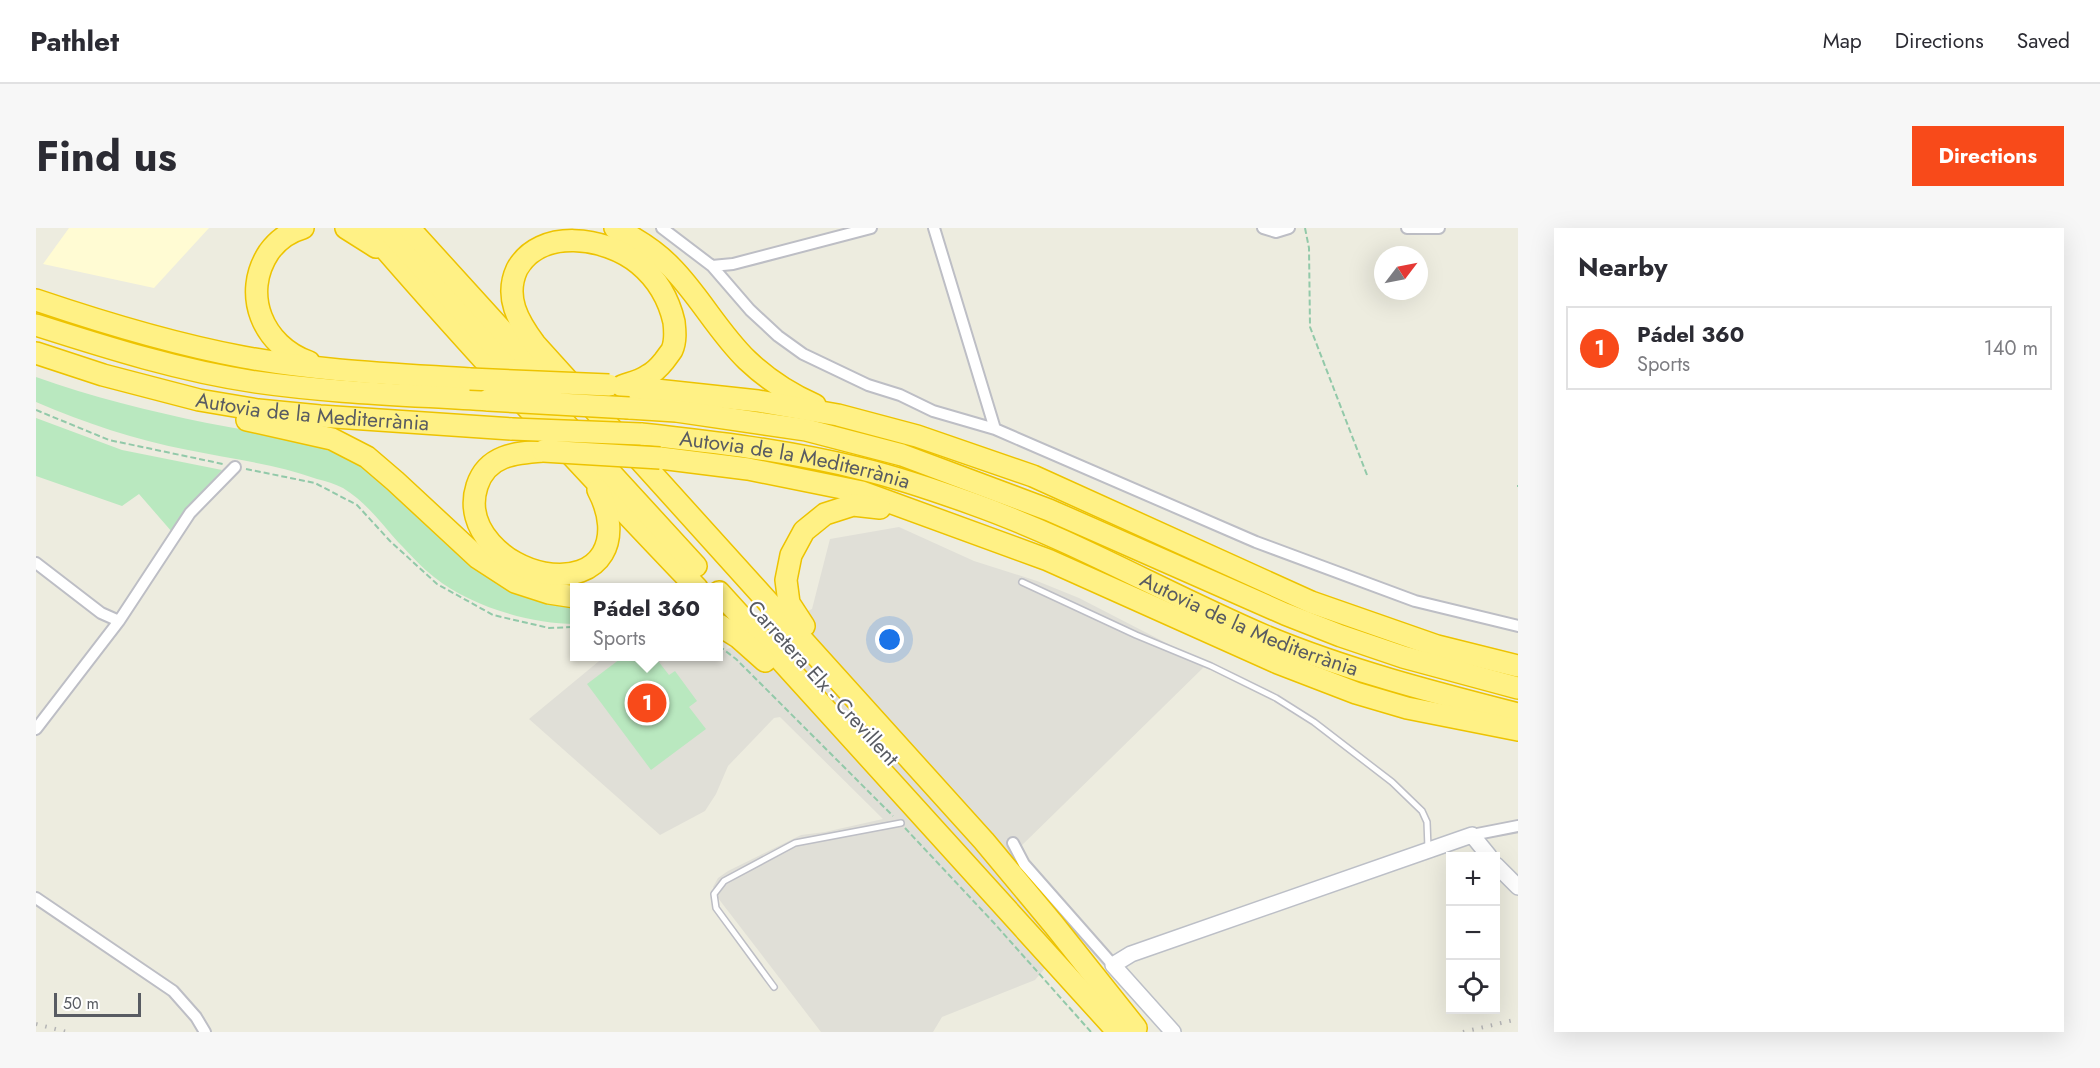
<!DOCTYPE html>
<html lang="en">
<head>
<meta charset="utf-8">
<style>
	body { margin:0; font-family:Jost,sans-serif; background:#f7f7f7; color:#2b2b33 }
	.controls { position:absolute; right:18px; bottom:18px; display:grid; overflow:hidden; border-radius:0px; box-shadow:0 6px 24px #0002 }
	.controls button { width:54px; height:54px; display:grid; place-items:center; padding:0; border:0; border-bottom:2px solid #e1e1e2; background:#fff; color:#2b2b33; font:30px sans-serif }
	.compass { position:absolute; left:1338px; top:18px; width:54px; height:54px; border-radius:50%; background:#fff; box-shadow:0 6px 24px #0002; rotate:58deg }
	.scale { position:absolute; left:18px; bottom:15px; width:87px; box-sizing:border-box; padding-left:6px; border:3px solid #585b62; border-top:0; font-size:16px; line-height:21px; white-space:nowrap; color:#585b62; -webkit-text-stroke:4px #fff; paint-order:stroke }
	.you { position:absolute; left:854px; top:412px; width:21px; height:21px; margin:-15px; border:4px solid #fff; border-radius:50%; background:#1a73e8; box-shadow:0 0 0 9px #1a73e833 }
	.badge { display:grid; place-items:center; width:39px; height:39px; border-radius:50%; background:#f84a1a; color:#fff; font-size:20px; font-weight:700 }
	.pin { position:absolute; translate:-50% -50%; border:3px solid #fff; box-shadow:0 2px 6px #0006 }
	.popup { position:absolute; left:534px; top:355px; width:153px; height:78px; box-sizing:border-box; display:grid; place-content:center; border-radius:0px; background:#fff; filter:drop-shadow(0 2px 4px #0005); font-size:20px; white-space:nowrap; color:#7c7c81 }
	.popup b { font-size:22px; color:#2b2b33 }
	.popup::after { content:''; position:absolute; left:50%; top:100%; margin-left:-12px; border:12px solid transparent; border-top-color:#fff }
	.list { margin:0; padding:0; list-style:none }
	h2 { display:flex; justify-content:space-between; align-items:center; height:78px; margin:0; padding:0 24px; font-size:26px }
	h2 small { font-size:20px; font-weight:400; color:#7c7c81 }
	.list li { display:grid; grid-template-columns:39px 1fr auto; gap:18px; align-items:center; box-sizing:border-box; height:84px; margin:0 12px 12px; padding:0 12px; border:2px solid #e1e1e2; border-radius:0px }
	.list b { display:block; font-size:22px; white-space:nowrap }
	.list p { margin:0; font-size:20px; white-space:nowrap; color:#7c7c81 }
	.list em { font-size:20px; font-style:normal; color:#7c7c81 }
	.icon { flex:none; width:33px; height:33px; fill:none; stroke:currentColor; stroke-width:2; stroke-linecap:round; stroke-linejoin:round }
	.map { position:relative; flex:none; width:1482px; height:804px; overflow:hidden; border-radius:0px }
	header { display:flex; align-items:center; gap:36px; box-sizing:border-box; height:84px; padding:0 30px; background:#fff; border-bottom:2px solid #e1e1e2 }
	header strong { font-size:28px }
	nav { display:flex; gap:33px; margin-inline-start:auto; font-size:21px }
	.intro { display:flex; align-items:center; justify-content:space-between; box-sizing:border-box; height:144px; padding:0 36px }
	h1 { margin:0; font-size:42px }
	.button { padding:15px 27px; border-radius:0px; background:#f84a1a; color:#fff; font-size:21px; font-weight:700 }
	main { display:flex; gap:36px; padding:0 36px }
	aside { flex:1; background:#fff; border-radius:0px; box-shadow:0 6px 24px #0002 }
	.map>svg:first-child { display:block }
	.commercial { fill:#fffbd3 }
	.industrial { fill:#e0dfd7 }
	.green { fill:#b9e8bf }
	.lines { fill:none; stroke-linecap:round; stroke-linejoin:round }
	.lane-casing { stroke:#bdbec5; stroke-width:8 }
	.street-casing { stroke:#bdbec5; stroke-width:14 }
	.secondary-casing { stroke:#bcbfc7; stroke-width:18 }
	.highway-casing { stroke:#edc300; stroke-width:24 }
	.path { stroke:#92c9a9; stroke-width:2; stroke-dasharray:6 3; stroke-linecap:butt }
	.lane { stroke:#fff; stroke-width:5 }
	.street { stroke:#fff; stroke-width:10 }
	.secondary { stroke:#fff; stroke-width:15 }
	.highway { stroke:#fff185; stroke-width:21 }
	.rail { stroke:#b4b4b5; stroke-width:4; stroke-dasharray:1.5 8; stroke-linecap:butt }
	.highway-bridge-casing { stroke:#edc300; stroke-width:24; stroke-linecap:butt }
	.highway-bridge { stroke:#fff185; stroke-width:21 }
	.labels { text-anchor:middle; stroke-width:4.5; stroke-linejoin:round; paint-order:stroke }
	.street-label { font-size:21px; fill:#585b62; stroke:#fff }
</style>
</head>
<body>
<header>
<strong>Pathlet</strong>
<nav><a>Map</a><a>Directions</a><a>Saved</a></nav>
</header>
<div class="intro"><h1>Find us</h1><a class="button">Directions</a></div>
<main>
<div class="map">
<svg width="1482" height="804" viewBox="0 0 1482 804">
	<rect width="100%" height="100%" fill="#edecdf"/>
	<path class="commercial" d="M 33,0 L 173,0 L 118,60 L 7,36 Z"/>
	<path class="industrial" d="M 863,299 L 938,333 L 1001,353 L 1043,370 L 1171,436 L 975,628 L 1038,706 L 999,752 L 906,789 L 897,804 L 785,804 L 682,670 L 677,659 L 682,650 L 692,643 L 765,607 L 789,604 L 847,591 L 744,489 L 738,490 L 692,538 L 680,566 L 669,583 L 624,607 L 493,491 L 568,429 L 683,428 L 683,425 L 776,381 L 794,311 Z"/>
	<path class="green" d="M 0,149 C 56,169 113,183 171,195 C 217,204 265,209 308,229 C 342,245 368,275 394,301 C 439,346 477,370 539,380 L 539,396 C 494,396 434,378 398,349 C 385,339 374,326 362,314 C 345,295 330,274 307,260 C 299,256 290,253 281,251 C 240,236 195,231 152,222 C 100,212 49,195 0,174 Z
		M 0,190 L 86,222 L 186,242 L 154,277 L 136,304 L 103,266 L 86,278 L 0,248 Z
		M 588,428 L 619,429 L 633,447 L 639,443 L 661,473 L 653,479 L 670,501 L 615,542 L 551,456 Z"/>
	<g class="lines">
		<defs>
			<path id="lane" d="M 986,354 L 1100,407 L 1175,438 L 1240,470 L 1278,494 L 1356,554 L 1386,583 L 1391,594 L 1392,620
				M 738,759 L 680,680 L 678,666 L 688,653 L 759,615 L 865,595"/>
			<path id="street" d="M 626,0 L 676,38 L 697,36 L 835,0
				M 898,0 L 959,201 L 1220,314 L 1379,373 L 1482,398
				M 1227,0 L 1240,4 L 1253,0
				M 1371,0 L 1403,0
				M 676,38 L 714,82 L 742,108 L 767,126 L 832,157 L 864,167 L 897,183 L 959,201
				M 0,335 L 65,385 L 83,393
				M 0,501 L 83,393 L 154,285 L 199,239
				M 1436,607 L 1482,598
				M 977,615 L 988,636 L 1077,737
				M 0,670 L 137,763 L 160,789 L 169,804"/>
			<path id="secondary" d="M 1460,637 L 1482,659
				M 1137,804 L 1077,737 L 1095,726 L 1436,607 L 1453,628"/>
			<g id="highway">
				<path d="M 267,0 C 253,4 241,13 233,24 C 205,66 227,118 273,134"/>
				<path d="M 310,0 L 340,19"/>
				<path d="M 331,0 C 437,123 548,242 661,360"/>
				<path d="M 350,0 L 660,338"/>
				<path d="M 373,0 L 522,164"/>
				<path d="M 579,0 C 599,10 619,22 635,39 C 663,67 682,104 711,132 C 731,151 754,166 779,177"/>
				<path d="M 0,72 C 68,95 137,116 207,129 C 282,143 358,146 434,151"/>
				<path d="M 0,97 C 72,120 145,143 220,154 C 297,165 375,167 452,172"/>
				<path id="s1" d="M 0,125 L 67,147 L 163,172 L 222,182 L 284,188 L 476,201"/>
				<path d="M 586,158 C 594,155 604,153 611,148 C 617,145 624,138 628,133 C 631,129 634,125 636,122 C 640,113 639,103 638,94 C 633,72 621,51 603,36 C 569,8 504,0 481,41 C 468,69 482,93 499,116 L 948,613 L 1018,697 L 1100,800"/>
				<path d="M 592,159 L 722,173 L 802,187 L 881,208 L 997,248 L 1275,374 L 1401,418 L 1482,438"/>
				<path d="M 593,180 L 640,183 L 770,202 L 866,227 L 1013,282 L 1249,386 L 1305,408 L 1367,429 L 1482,460"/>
				<path d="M 211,192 L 296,211 L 331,229 L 359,253 L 442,330 L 479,354 L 513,365 L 539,369"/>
				<path id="s2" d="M 605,206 C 679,214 754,223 826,241 C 863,250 901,263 937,276 C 1038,312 1131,366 1229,408 C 1311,442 1396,464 1482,486"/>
				<path d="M 507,223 C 479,225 451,227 441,258 C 427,301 469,338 508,345 C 566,355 588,311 562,262"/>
				<path d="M 624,230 L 712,241 L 826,264 L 1012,332 L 1242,435 L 1320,465 L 1371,480 L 1482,502"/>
				<path d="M 683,364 L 1082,804"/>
				<path d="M 683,397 L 702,409 L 729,433"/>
				<path d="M 768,398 L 753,375 L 750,352 L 755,327 L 768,303 L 789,286 L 817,277 L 844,280"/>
			</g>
		</defs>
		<use href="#lane" class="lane-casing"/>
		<use href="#street" class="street-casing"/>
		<use href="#secondary" class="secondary-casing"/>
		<use href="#highway" class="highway-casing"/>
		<path class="path" d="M 1269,0 L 1273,20 L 1274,99 L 1331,247
			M 0,182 L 73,212 L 187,236
			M 210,241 L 279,255 L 321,277 L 354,313 L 401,356 L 457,387 L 513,400 L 539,399
			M 1481,258 L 1482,258
			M 683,418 L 700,431 L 857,588
			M 869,600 L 958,695 L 1055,804"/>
		<use href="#lane" class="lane"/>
		<use href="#street" class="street"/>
		<use href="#secondary" class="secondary"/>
		<use href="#highway" class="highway"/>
		<path class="rail" d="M 0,796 L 31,804
			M 1427,804 L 1482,791"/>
		<defs>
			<path id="highway-bridge" d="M 434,151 L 573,157
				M 452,172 L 593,180
				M 476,201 L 605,206
				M 507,223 L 624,230"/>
		</defs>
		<use href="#highway-bridge" class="highway-bridge-casing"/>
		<use href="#highway-bridge" class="highway-bridge"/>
	</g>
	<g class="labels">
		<g class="street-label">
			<text dy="7" stroke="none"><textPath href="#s1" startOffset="284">Autovia de la Mediterrània</textPath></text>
			<text dy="7" stroke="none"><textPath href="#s2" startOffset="156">Autovia de la Mediterrània</textPath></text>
			<text dy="7" stroke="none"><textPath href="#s2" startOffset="642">Autovia de la Mediterrània</textPath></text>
			<text transform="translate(787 455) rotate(48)" y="7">Carretera Elx - Crevillent</text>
		</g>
	</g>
</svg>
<div class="controls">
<button>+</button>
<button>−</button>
<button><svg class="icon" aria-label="locate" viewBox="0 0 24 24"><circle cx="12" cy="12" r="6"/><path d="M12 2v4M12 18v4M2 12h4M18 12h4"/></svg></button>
</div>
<svg class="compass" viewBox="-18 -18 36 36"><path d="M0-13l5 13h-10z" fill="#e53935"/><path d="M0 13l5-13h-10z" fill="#7c7c81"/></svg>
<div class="scale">50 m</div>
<div class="you"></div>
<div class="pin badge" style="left:611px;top:475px">1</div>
<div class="popup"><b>Pádel 360</b>Sports</div>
</div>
<aside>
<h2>Nearby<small></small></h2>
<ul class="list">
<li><span class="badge">1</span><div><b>Pádel 360</b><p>Sports</p></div><em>140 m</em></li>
</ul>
</aside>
</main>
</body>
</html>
